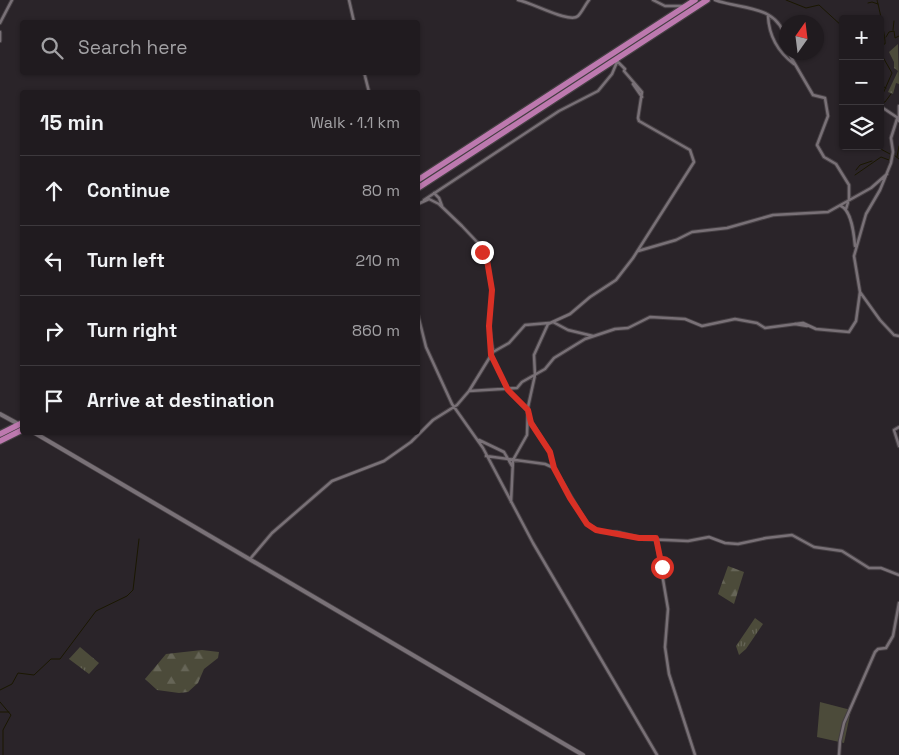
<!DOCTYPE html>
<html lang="en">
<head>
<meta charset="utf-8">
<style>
	body { margin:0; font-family:"Space Grotesk",sans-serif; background:#282428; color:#f1f3f6 }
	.controls { position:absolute; right:15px; top:15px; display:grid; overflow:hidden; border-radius:5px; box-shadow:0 1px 4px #0004 }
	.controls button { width:45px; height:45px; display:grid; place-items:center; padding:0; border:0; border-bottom:1px solid #3d393d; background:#201b1f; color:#f1f3f6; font:25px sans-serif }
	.compass { position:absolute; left:779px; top:15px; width:45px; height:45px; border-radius:50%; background:#201b1f; box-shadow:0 1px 4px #0004; rotate:14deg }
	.stop { position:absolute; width:15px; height:15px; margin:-11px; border:4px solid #d93025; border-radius:50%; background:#fff }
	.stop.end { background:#d93025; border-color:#fff; box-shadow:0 1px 5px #0008 }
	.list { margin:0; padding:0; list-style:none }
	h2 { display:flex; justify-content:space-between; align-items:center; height:65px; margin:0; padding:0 20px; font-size:21px }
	h2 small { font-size:16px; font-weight:400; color:#a2a1a4 }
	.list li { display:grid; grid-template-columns:32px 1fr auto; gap:15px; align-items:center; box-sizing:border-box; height:70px; padding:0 20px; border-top:1px solid #3d393d }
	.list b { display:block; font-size:19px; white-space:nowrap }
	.list em { font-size:16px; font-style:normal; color:#a2a1a4 }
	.icon { flex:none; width:28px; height:28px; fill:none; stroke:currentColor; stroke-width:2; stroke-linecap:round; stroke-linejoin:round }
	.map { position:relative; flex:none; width:899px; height:755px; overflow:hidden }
	.search { position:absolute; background:#201b1f; box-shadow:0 1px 4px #0004; left:20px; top:20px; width:400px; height:55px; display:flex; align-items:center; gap:12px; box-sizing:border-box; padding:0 18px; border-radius:5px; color:#a2a1a4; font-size:19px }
	.panel { position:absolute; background:#201b1f; box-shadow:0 1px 4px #0004; left:20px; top:90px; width:400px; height:345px; border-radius:5px }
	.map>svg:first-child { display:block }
	.grass { fill:url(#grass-tufts) }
	.forest { fill:url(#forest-firs) }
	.garden { fill:#4c4b3a }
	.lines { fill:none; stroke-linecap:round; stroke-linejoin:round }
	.stream { stroke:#1a1701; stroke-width:1 }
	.minor-casing { stroke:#453f43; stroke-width:4.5 }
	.tertiary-casing { stroke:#453f43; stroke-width:5.5 }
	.trunk-casing { stroke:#453f43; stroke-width:8 }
	.minor { stroke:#797177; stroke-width:2.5 }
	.tertiary { stroke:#797177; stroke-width:4 }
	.trunk { stroke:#bd79af; stroke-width:5.5 }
	.route { stroke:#d93025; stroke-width:6 }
</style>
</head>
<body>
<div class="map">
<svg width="899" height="755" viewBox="0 0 899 755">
	<defs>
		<pattern id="grass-tufts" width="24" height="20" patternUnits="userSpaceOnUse" patternTransform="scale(1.25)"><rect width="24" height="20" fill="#4c4b3a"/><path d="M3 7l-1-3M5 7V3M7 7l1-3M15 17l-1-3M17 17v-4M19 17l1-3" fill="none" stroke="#666557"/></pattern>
		<pattern id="forest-firs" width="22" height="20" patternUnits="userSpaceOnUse" patternTransform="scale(1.25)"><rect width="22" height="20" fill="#4c4b3a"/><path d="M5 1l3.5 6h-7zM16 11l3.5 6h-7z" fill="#666557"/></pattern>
	</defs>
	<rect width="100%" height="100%" fill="#2a2429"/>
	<path class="grass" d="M 898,44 L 899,84 L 896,83 L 893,94 L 888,92 L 898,71 L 894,68 L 894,62 L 889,52 Z
		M 755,618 L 763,624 L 746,649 L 739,655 L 736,646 Z
		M 80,647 L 99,663 L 89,674 L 69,659 Z"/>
	<path class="forest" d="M 728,566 L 744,572 L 734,604 L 718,594 Z
		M 202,650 L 219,652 L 218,658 L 204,669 L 198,683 L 188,692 L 179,693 L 157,690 L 145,679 L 166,654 Z"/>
	<path class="garden" d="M 820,702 L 851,710 L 844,743 L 817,737 Z"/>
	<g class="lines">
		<path class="stream" d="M 786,0 L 806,8 L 819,5 L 843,27
			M 877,0 C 879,7 886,40 885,44 L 880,45
			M 868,3 L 872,2 L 878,4
			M 893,30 L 894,21
			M 886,37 L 889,32 L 894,31 L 895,38 L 899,36
			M 880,52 L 892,73 L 882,96
			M 880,68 L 880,77
			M 880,85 L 886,88
			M 880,103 L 885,102 L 891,94
			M 875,146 L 890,154
			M 894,155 L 899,159
			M 897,157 L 899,146
			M 856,170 L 860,165 L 872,161
			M 855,175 L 881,157 L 889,160 L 891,154
			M 0,690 L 12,684 L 18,673 L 34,675 L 51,659 L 60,659 L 96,611 L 127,596 L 133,590 L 139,539
			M 0,702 L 11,715 L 3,730 L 3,755
			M 0,712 L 9,712"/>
		<defs>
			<path id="minor" d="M 349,0 L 354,22
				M 518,0 C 531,2 570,24 578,16 C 582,12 585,5 589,0
				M 653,0 L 665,6 L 684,6
				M 715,0 C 742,10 779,4 786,41
				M 768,16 C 769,36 778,52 794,64
				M 0,23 L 12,0
				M 0,32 L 0,41
				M 788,52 L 813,95 L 825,98 L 828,116 L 817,145 L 824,157 L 836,164 L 849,185 L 849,199 L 846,209
				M 364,72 L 369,92
				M 633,84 L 642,97
				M 880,98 L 881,96
				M 880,106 L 898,118
				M 899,106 L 899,121
				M 897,119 L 891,138 L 893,152 L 891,163 L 880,190 L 866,214 L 854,256 L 860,292 L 880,320 L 894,335 L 899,336
				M 434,193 L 439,198 L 442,206
				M 424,200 L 559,111 L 598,91 L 612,74 L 617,62
				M 418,204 L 429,199 L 439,204 L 462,226 L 478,243 L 486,257 L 492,290 L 489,326 L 493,352
				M 841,206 C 852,211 854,235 855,246
				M 638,251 L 676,240 L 692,232 L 727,228 L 773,215 L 828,212 L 871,188 L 887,174
				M 418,315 L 426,347 L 452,404 L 483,448 L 533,543 L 657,755
				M 553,322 L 568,330 L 593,336
				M 795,324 L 807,326
				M 491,355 L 508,390 L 527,410
				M 469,391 L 493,352 L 509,343 L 525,325 L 549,323
				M 529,418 L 550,452 L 554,468
				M 899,427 L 894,430 L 899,446
				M 40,435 L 46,432
				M 479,440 L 504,452 L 512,466
				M 486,456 L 545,464 L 554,468 L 587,524 L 601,532 L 617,532 L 644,539 L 688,541 L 709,537 L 725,543 L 738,544 L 766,538 L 792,535 L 814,547 L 842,551 L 869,568 L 881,568 L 899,575
				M 511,502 L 513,460 L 527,435 L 528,407 L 535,375 L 534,355 L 548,324 L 570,314 L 590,297 L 616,280 L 633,258 L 694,162 L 690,150 L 639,121 L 638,118 L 642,92 L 624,71 L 625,69 L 617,61
				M 656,538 L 668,609 L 665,647 L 669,674 L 695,755
				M 250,559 L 272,533 L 332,481 L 384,461 L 411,442 L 433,420 L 457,405 L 469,391 L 517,388 L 522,382 L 545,369 L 554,358 L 585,339 L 615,329 L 628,328 L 650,317 L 685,319 L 702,326 L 735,319 L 757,323 L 765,328 L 803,323 L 816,329 L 849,332 L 856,321 L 860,292
				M 839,755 L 840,741 L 844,723 L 875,652 L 878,649 L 886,648 L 893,636 L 899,603"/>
			<path id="tertiary" d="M 0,414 L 22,426
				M 33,432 L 583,755"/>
			<path id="trunk" d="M 418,180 L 695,0
				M 418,188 L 707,0
				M 0,434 L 22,423
				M 0,441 L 22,430"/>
		</defs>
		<use href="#minor" class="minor-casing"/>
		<use href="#tertiary" class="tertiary-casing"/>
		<use href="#trunk" class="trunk-casing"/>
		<use href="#minor" class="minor"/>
		<use href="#tertiary" class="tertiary"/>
		<use href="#trunk" class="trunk"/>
	</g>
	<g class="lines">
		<path class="route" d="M 482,252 L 487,260 L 492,290 L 489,326 L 491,355 L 508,390 L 528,410 L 531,423 L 550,452 L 554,468 L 570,498 L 587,524 L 596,530 L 639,538 L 656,538 L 662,567"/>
	</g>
</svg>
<div class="controls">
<button>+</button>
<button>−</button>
<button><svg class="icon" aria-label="layers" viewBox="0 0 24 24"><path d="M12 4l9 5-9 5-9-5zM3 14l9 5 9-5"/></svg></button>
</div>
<svg class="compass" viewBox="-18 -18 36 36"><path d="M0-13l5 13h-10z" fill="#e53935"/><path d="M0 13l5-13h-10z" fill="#a2a1a4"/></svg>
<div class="stop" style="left:662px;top:567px"></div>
<div class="stop end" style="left:482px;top:252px"></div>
<div class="search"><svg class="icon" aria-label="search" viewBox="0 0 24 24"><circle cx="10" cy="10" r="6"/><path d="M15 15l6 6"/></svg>Search here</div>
<section class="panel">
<h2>15 min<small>Walk · 1.1 km</small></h2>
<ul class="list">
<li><svg class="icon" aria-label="ahead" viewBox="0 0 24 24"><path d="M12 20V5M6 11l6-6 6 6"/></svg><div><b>Continue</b></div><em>80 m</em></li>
<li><svg class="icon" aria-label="left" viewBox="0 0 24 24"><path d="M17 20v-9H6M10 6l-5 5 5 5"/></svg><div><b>Turn left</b></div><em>210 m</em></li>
<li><svg class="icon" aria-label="right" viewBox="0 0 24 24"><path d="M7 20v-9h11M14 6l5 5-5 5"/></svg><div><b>Turn right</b></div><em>860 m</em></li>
<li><svg class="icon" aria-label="arrive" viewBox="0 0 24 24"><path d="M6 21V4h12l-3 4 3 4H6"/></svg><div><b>Arrive at destination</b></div></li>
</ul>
</section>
</div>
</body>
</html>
